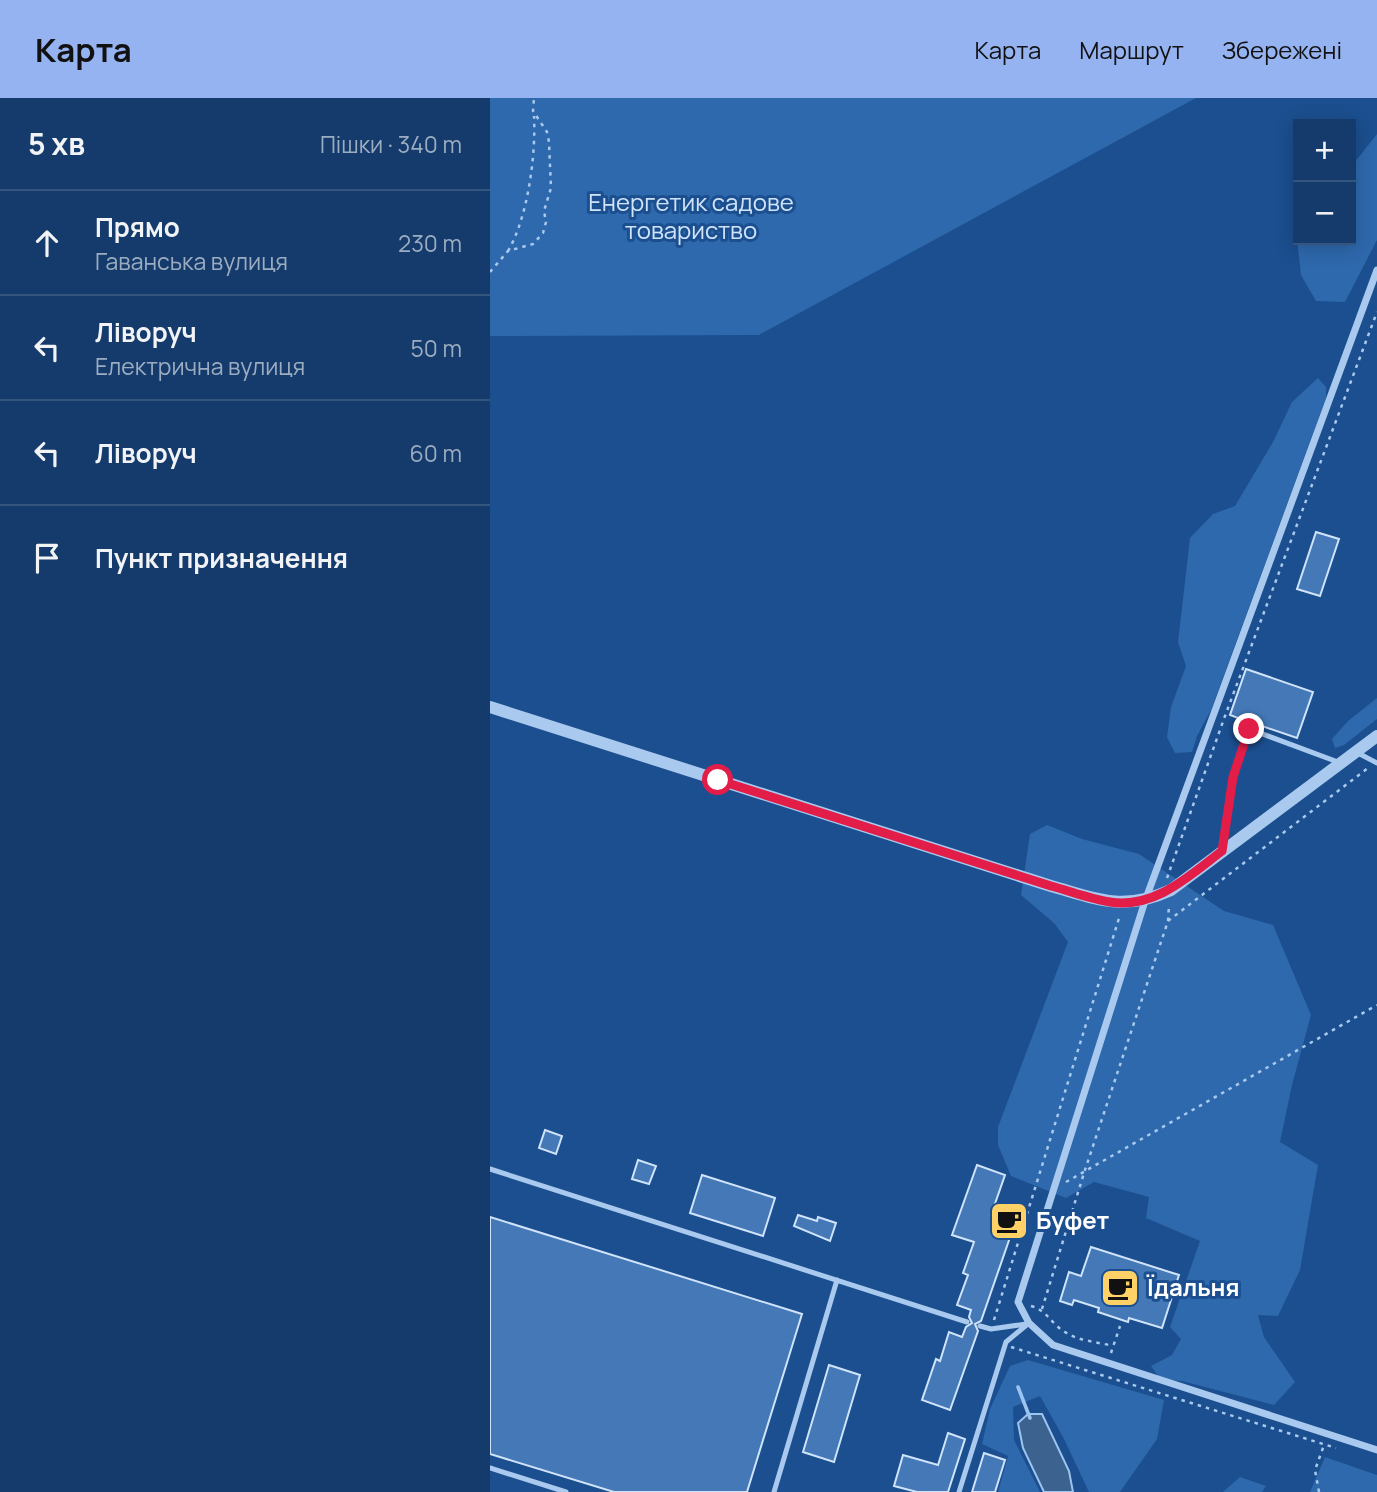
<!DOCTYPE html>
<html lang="uk">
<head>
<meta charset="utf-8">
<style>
	body { margin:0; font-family:Manrope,sans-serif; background:#1d4271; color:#f1f3f6 }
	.controls { position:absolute; right:21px; top:21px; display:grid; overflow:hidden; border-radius:0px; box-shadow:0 4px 18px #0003 }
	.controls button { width:63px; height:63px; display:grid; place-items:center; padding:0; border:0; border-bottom:2px solid #33557e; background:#143b6b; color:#f1f3f6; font:35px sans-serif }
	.stop { position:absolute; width:21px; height:21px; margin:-16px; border:5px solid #e11d48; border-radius:50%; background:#fff }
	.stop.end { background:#e11d48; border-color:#fff; box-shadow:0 2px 7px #0008 }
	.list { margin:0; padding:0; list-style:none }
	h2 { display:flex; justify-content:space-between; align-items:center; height:91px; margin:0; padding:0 28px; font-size:30px }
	h2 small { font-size:23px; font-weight:400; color:#9dadc1 }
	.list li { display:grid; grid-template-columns:46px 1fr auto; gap:21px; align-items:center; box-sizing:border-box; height:105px; padding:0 28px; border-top:2px solid #33557e }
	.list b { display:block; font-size:26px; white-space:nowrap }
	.list p { margin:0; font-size:23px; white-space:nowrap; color:#9dadc1 }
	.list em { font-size:23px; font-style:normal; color:#9dadc1 }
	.icon { flex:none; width:38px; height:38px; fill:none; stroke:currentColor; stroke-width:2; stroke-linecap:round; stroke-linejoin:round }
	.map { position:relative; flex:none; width:887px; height:1394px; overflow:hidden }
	header { display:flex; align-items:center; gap:42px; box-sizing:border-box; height:98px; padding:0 35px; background:#95b2f1; color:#111 }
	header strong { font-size:33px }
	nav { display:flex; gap:38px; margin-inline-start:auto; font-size:24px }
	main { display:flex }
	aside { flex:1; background:#143b6b }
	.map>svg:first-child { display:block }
	.green { fill:#2e69ad }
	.water { fill:#3c6290; stroke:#9cc4f0; stroke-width:2 }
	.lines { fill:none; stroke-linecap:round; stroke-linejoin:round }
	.stream { stroke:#9cc4f0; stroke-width:3.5 }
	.building { fill:#4478b7; stroke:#cfe3fa; stroke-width:2 }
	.path { stroke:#a9c9ee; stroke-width:2.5; stroke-dasharray:3.5 5; stroke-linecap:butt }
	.service { stroke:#a9c9ee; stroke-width:5 }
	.minor { stroke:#a9c9ee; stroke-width:7 }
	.tertiary { stroke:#a9c9ee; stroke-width:12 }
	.route { stroke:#e11d48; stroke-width:9 }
	.labels { text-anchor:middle; stroke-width:6; stroke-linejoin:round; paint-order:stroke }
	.park-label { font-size:24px; fill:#cfe3fa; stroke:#1b4f8f }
	.poi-label { font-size:24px; font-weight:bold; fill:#fff; stroke:#1b4f8f; text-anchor:start }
</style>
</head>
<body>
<header>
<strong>Карта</strong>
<nav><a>Карта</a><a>Маршрут</a><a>Збережені</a></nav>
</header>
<main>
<aside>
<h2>5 хв<small>Пішки · 340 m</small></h2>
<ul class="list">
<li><svg class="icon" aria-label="ahead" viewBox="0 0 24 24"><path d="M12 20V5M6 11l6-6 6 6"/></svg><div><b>Прямо</b><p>Гаванська вулиця</p></div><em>230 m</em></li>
<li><svg class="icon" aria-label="left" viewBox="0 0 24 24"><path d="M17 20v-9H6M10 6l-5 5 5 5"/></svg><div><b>Ліворуч</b><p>Електрична вулиця</p></div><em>50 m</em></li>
<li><svg class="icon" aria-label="left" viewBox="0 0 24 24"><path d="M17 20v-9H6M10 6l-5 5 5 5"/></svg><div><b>Ліворуч</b></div><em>60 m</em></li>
<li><svg class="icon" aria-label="arrive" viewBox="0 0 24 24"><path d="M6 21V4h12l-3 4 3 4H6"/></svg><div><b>Пункт призначення</b></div></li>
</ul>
</aside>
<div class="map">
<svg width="887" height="1394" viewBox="0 0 887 1394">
	<rect width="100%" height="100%" fill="#1b4f8f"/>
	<path class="green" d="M 0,0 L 706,0 L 269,237 L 0,238 Z
		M 887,36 L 887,142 L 855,204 L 826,203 L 811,177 L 807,141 L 808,139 L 808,142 L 861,142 L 861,69 Z
		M 828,280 L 836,289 L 836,300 L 721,612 L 707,638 L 702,654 L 685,655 L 677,639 L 681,609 L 696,568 L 688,544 L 700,440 L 723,416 L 745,408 L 783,344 L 802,304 Z
		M 887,600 L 887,621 L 854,647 L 845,650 L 842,641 L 858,623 Z
		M 557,727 L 592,741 L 649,756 L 734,813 L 783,827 L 821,917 L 802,987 L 790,1044 L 828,1067 L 810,1172 L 788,1218 L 768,1217 L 774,1239 L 805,1284 L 784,1307 L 692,1283 L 671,1282 L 661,1268 L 682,1257 L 691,1241 L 680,1229 L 710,1143 L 656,1120 L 659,1099 L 604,1084 L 576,1100 L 521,1078 L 508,1047 L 508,1029 L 578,844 L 564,825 L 531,797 L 540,736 Z
		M 538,1262 L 674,1302 L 667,1341 L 630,1394 L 599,1394 L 573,1339 L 550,1298 L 523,1309 L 524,1342 L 550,1394 L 508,1394 L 518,1358 L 492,1346 L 500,1311 L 520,1268 Z
		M 835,1359 L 887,1377 L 887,1394 L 820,1394 Z
		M 750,1379 L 776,1388 L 772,1394 L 733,1394 Z"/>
	<path class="water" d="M 538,1316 L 552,1316 L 579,1373 L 583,1394 L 554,1394 L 533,1350 L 528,1325 Z"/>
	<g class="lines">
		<path class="stream" d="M 528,1289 L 540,1320"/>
	</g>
	<path class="building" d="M 826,434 L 849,441 L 830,498 L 807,491 Z
		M 756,571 L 823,594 L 807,640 L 766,626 L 763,619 L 759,619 L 756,623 L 740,617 Z
		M 55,1032 L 72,1038 L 66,1056 L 49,1050 Z
		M 148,1062 L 166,1068 L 159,1086 L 142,1081 Z
		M 487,1067 L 515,1077 L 501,1117 L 525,1125 L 491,1223 L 485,1226 L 488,1233 L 460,1312 L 432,1302 L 446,1261 L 450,1263 L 459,1234 L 472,1239 L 476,1229 L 482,1225 L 479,1219 L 481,1212 L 467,1207 L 478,1177 L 473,1175 L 484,1144 L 462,1137 Z
		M 212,1077 L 285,1100 L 273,1138 L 200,1115 Z
		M 308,1117 L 327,1123 L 328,1119 L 346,1125 L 340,1143 L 304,1128 Z
		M 0,1119 L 312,1216 L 257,1394 L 124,1394 L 0,1356 Z
		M 601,1149 L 689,1177 L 672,1230 L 639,1220 L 638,1224 L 608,1214 L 609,1210 L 584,1202 L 582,1207 L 570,1203 L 579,1174 L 591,1178 Z
		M 339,1267 L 370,1277 L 344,1364 L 313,1354 Z
		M 458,1335 L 475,1341 L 458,1394 L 427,1394 L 404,1388 L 413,1357 L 448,1367 Z
		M 494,1355 L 515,1362 L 505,1394 L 482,1394 Z"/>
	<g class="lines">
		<path class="path" d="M 18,153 C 38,119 46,57 44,18
			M 0,174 L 18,153 L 43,146 L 53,135 L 56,124 L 54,113 L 61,90 L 59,44 L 57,34 L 43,13 L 44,0
			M 677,780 L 735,618 L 887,214
			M 678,823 L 878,670
			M 576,1084 L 887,907
			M 541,1208 C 558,1213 560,1225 575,1234 C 588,1243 608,1244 623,1248
			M 552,1211 L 594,1075 L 678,823 L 679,807
			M 504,1222 L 630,817
			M 521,1249 L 846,1350
			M 621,1255 L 630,1228
			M 829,1394 L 825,1372 L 834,1347"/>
		<path class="service" d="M 759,631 L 848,664
			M 866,654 L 887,665
			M 733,750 L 743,679 L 761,624
			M 0,1071 L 477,1224
			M 490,1228 L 501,1231 L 536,1226
			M 0,1370 L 76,1394
			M 284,1394 L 347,1182
			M 469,1394 L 516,1244 L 539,1225"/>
		<path class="minor" d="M 887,172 L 655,803 L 528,1204 L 539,1225 L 563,1247 L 887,1352"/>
		<path class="tertiary" d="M 0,609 L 561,788 C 608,801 633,814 681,792 L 887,638"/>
	</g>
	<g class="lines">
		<path class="route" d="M 228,682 L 561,788 C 580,793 600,801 620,804 C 665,811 699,778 732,753 L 743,679 L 759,631"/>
	</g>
	<defs>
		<symbol id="cafe-square" viewBox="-11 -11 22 22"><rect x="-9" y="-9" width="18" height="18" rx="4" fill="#ffd166" stroke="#1b4f8f"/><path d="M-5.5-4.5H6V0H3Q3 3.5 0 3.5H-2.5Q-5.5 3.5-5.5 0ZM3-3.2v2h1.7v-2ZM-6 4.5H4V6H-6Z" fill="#111"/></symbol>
	</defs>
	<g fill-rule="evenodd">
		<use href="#cafe-square" x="497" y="1101" width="44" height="44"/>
		<use href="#cafe-square" x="608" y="1168" width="44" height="44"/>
	</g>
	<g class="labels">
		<g class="park-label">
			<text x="201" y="113">Енергетик садове<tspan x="201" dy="28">товариство</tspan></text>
		</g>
		<g class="poi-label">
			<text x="546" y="1131">Буфет</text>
			<text x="657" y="1198">Їдальня</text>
		</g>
	</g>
</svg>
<div class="controls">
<button>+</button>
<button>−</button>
</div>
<div class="stop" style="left:228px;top:682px"></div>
<div class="stop end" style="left:759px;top:631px"></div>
</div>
</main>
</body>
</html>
